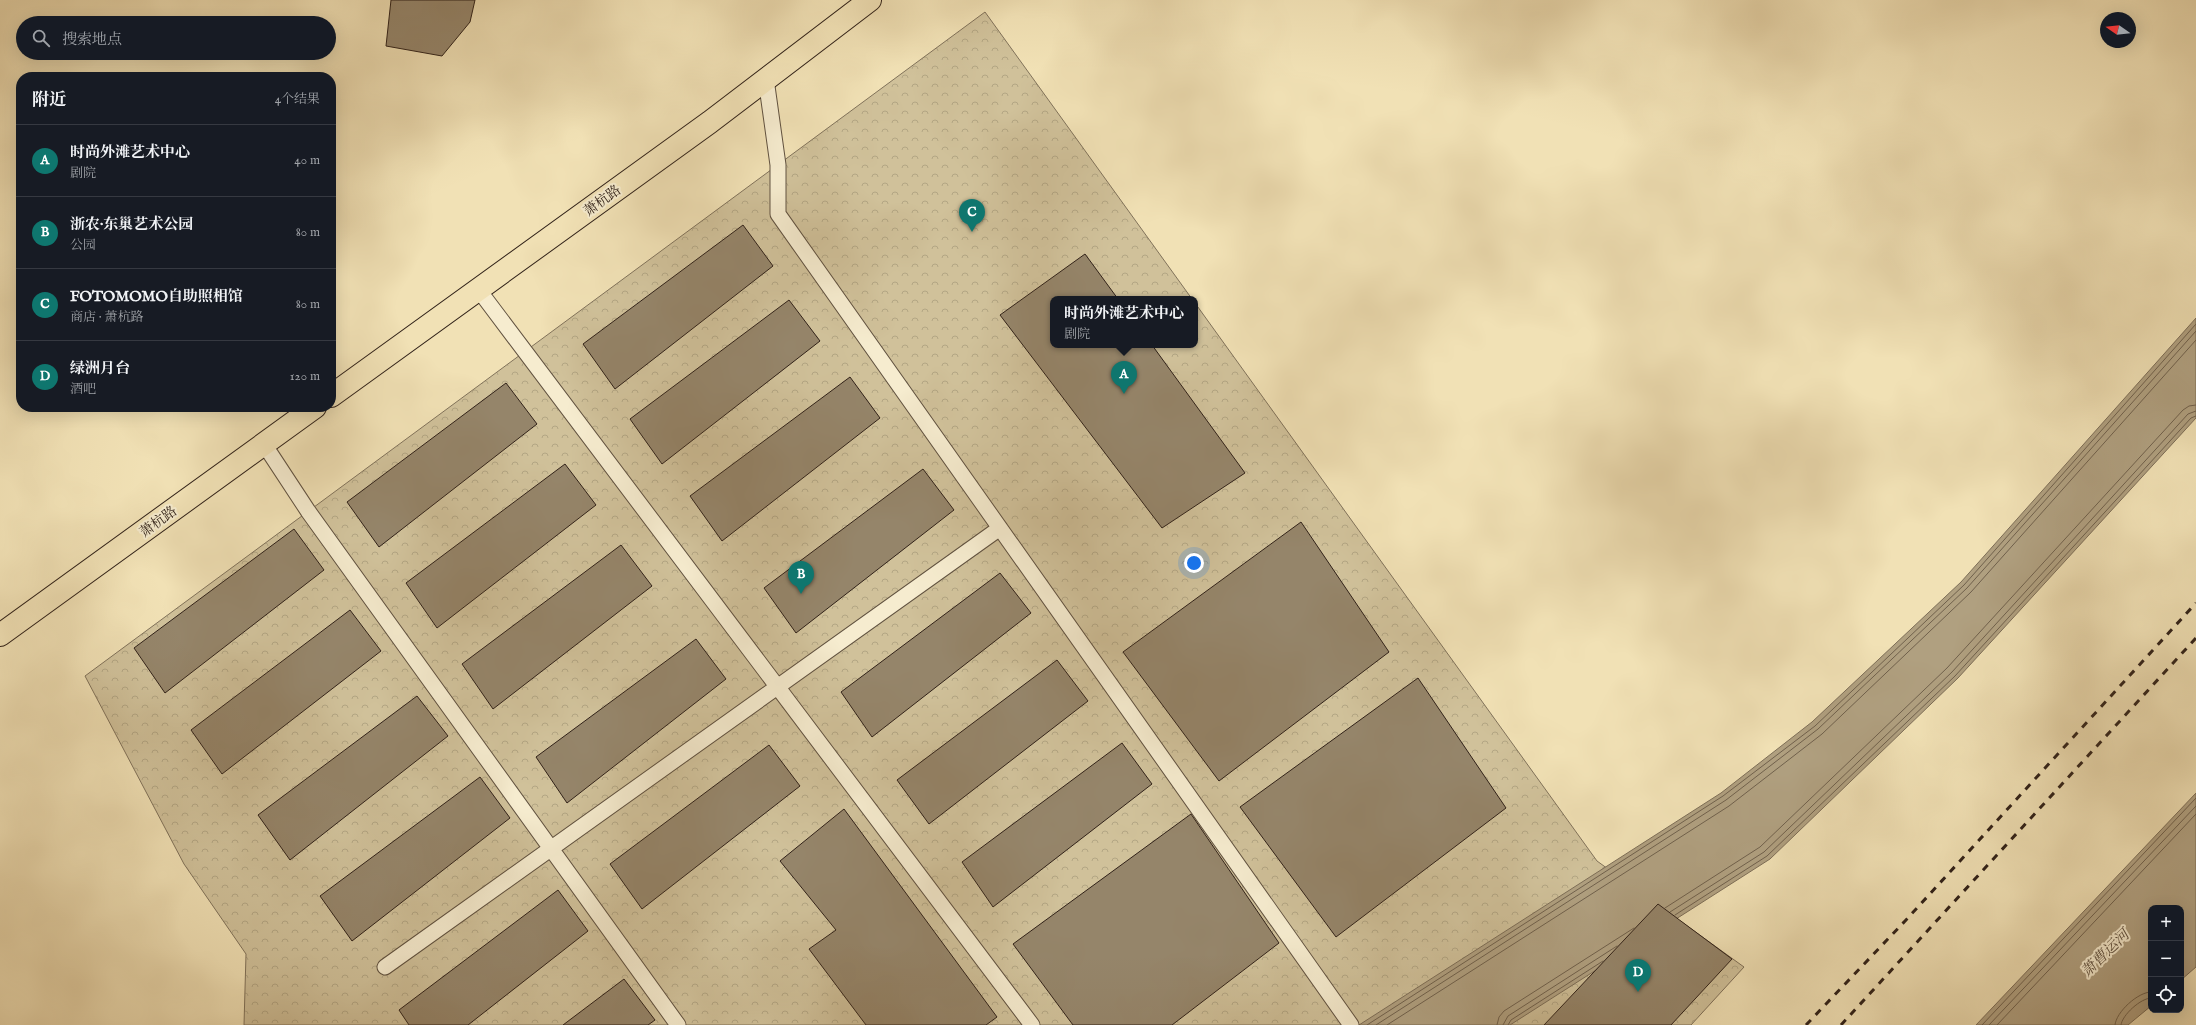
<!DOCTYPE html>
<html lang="zh">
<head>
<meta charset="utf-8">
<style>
	body { margin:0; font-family:"IM FELL English","Noto Serif SC",serif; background:#242831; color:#f1f3f6 }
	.controls { position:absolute; right:12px; bottom:12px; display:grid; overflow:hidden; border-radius:8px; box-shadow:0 4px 16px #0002 }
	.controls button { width:36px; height:36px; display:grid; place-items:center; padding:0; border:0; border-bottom:1px solid #363941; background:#171b24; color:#f1f3f6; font:20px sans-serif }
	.compass { position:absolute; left:2100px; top:12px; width:36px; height:36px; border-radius:50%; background:#171b24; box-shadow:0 4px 16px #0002; rotate:284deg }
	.you { position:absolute; left:1194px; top:563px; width:14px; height:14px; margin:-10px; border:3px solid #fff; border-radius:50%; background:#1a73e8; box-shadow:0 0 0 6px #1a73e833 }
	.badge { display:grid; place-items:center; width:26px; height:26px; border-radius:50%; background:#0f766e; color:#fff; font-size:13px; font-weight:700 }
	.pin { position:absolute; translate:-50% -33px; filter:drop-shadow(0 1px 2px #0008) }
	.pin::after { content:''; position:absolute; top:21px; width:14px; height:12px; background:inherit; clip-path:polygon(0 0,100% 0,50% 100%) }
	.popup { position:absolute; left:1050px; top:296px; width:148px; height:52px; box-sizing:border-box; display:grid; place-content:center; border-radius:8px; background:#171b24; filter:drop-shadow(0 1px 3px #0005); font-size:13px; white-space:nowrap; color:#9ea1a6 }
	.popup b { font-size:15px; color:#f1f3f6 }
	.popup::after { content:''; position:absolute; left:50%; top:100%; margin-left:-8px; border:8px solid transparent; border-top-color:#171b24 }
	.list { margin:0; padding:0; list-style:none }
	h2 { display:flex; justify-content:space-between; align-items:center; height:52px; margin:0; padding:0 16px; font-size:17px }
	h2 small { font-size:13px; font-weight:400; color:#9ea1a6 }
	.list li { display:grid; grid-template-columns:26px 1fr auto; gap:12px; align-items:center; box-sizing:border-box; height:72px; padding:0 16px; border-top:1px solid #363941 }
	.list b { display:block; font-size:15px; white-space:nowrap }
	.list p { margin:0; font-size:13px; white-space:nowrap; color:#9ea1a6 }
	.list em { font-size:13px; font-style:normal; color:#9ea1a6 }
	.icon { flex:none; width:22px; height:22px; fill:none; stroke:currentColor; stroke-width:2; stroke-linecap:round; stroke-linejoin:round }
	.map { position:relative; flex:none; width:2196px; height:1025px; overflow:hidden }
	.search { position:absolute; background:#171b24; box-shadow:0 4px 16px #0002; left:16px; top:16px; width:320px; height:44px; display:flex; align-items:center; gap:10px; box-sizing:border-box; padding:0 14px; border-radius:22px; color:#9ea1a6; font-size:15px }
	.panel { position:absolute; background:#171b24; box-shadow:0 4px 16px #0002; left:16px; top:72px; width:320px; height:340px; border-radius:16px }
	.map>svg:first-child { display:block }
	.park { fill:url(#park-crowns); stroke:#80725a }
	.water { fill:#b0a080; stroke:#7d6e57 }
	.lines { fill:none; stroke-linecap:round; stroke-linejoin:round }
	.shore { stroke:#70614c; stroke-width:1 }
	.building { fill:#95856a; stroke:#312219 }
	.lane-casing { stroke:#615240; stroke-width:17 }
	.primary-casing { stroke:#312219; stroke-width:24 }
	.lane { stroke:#f6eccf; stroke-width:15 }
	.primary { stroke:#f1e1b5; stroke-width:22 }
	.rail { stroke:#312219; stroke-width:3; stroke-dasharray:7 7; stroke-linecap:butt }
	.labels { text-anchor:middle; stroke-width:4; stroke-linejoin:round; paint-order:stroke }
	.street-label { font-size:14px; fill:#312219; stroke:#f6eccf }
	.water-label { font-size:15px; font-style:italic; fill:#5d4e3d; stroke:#f6eccf }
</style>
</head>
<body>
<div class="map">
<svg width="2196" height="1025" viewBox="0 0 2196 1025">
	<defs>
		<pattern id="park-crowns" width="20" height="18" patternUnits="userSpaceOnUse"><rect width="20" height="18" fill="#d0c19a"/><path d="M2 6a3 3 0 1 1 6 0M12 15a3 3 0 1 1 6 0" fill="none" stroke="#b3a684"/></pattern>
	</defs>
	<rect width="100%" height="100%" fill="#f1e1b5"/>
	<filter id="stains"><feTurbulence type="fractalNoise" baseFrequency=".005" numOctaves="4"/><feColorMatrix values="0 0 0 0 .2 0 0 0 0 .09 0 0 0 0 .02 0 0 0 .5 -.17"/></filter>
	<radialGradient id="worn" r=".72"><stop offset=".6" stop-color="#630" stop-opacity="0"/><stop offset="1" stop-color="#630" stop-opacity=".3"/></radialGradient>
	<path class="park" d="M 985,12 L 1192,299 L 1053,299 L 1053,345 L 1195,345 L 1195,303 L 1597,861 L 1744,967 L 1691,1025 L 244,1025 L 246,954 L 184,864 L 85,676 Z"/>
	<path class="water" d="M 2196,318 L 2196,418 L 1958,678 L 1770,859 L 1510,1025 L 1359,1025 L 1721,793 L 1812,722 L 1961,582 Z
		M 2196,793 L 2196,967 L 2181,980 L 2181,908 L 2151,908 L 2151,1006 L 2128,1025 L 1976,1025 Z"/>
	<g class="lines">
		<path class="shore" d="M 1665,908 L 1760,847 L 1947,668 L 2183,410 L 2189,406 L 2196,405
			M 1670,912 L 1764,852 L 1952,672 L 2188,414 L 2196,411
			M 1675,915 L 1767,856 L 1955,676 L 2191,418 L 2196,416
			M 1367,1025 L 1723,796 L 1815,726 L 1964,585 L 2196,324
			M 1376,1025 L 1726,800 L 1818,729 L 1967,588 L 2196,331
			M 1387,1025 L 1729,806 L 1822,734 L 1971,592 L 2196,340
			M 1497,1025 L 1499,1017 L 1504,1011 L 1634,928
			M 1503,1025 L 1508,1016 L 1617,946
			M 1508,1025 L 1511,1020 L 1603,961
			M 1982,1025 L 2196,798
			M 1989,1025 L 2196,806
			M 1997,1025 L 2196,814
			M 2115,1025 C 2116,1012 2138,992 2151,992
			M 2121,1025 C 2122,1015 2141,998 2151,998"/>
	</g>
	<path class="building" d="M 391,0 L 475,0 L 470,22 L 442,56 L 386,46 Z
		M 743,225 L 773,266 L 615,389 L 583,344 Z
		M 1085,254 L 1118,299 L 1053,299 L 1053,345 L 1152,345 L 1245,473 L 1162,528 L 1000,315 Z
		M 789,300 L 820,341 L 662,464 L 630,419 Z
		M 850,377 L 880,418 L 722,541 L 690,496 Z
		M 506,383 L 537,424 L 379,547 L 347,502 Z
		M 565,464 L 596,505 L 437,628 L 406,583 Z
		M 923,469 L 954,510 L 796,633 L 764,588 Z
		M 1301,522 L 1389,652 L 1219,781 L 1123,652 Z
		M 294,529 L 324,570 L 165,693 L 134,648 Z
		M 621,545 L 652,586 L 493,709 L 462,664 Z
		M 1000,573 L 1031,613 L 872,737 L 841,692 Z
		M 350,610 L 381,651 L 222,774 L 191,730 Z
		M 696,639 L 726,679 L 567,803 L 536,757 Z
		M 1057,660 L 1088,701 L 929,824 L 897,780 Z
		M 1418,678 L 1506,808 L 1336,937 L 1240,807 Z
		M 417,696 L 448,736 L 290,860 L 258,815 Z
		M 1122,743 L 1152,784 L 993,907 L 962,862 Z
		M 769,745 L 800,786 L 642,909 L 610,864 Z
		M 480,777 L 510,818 L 352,941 L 320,896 Z
		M 844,809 L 997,1017 L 986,1025 L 866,1025 L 809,949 L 836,930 L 780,861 Z
		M 1191,814 L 1279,943 L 1172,1025 L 1073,1025 L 1013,944 Z
		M 558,890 L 588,931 L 468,1025 L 409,1025 L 399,1010 Z
		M 1658,904 L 1732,959 L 1671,1025 L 1544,1025 Z
		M 624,979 L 655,1020 L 648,1025 L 563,1025 Z"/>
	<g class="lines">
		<defs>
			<path id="lane" d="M 766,79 L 778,165 L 778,214 L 1351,1025
				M 478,289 L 1032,1025
				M 264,444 L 308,511 L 678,1025
				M 385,967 L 1000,528"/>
			<path id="primary" d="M 331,396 L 710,122 L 870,0
				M 0,635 L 315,407"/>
		</defs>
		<use href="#lane" class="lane-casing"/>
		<use href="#primary" class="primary-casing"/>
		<use href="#lane" class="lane"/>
		<use href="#primary" class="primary"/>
		<path class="rail" d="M 1806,1025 L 1906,920 L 2196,603
			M 1841,1025 L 2196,638"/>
	</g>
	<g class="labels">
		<g class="street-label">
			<text transform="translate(602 200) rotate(-36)" y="5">萧杭路</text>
			<text transform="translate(158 521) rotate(-36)" y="5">萧杭路</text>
		</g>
		<g class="water-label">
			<text transform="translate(2105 953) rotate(-44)" y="5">萧曹运河</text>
		</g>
	</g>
	<rect width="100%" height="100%" filter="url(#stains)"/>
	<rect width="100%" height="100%" fill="url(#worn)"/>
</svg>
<div class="controls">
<button>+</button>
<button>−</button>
<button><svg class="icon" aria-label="locate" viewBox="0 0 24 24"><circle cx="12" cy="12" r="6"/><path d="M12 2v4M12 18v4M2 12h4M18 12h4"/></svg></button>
</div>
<svg class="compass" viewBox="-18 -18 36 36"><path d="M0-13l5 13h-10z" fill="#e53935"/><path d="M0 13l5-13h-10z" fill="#9ea1a6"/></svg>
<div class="you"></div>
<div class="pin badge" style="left:1124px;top:394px">A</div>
<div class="popup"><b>时尚外滩艺术中心</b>剧院</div>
<div class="pin badge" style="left:801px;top:594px">B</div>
<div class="pin badge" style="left:972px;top:232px">C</div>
<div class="pin badge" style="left:1638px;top:992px">D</div>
<div class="search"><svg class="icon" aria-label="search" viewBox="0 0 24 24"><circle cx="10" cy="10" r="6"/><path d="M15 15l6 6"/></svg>搜索地点</div>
<section class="panel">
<h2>附近<small>4个结果</small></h2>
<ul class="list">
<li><span class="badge">A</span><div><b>时尚外滩艺术中心</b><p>剧院</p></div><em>40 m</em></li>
<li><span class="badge">B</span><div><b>浙农·东巢艺术公园</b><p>公园</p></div><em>80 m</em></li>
<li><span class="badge">C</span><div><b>FOTOMOMO自助照相馆</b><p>商店 · 萧杭路</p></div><em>80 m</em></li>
<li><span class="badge">D</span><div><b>绿洲月台</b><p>酒吧</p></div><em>120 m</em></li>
</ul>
</section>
</div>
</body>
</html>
